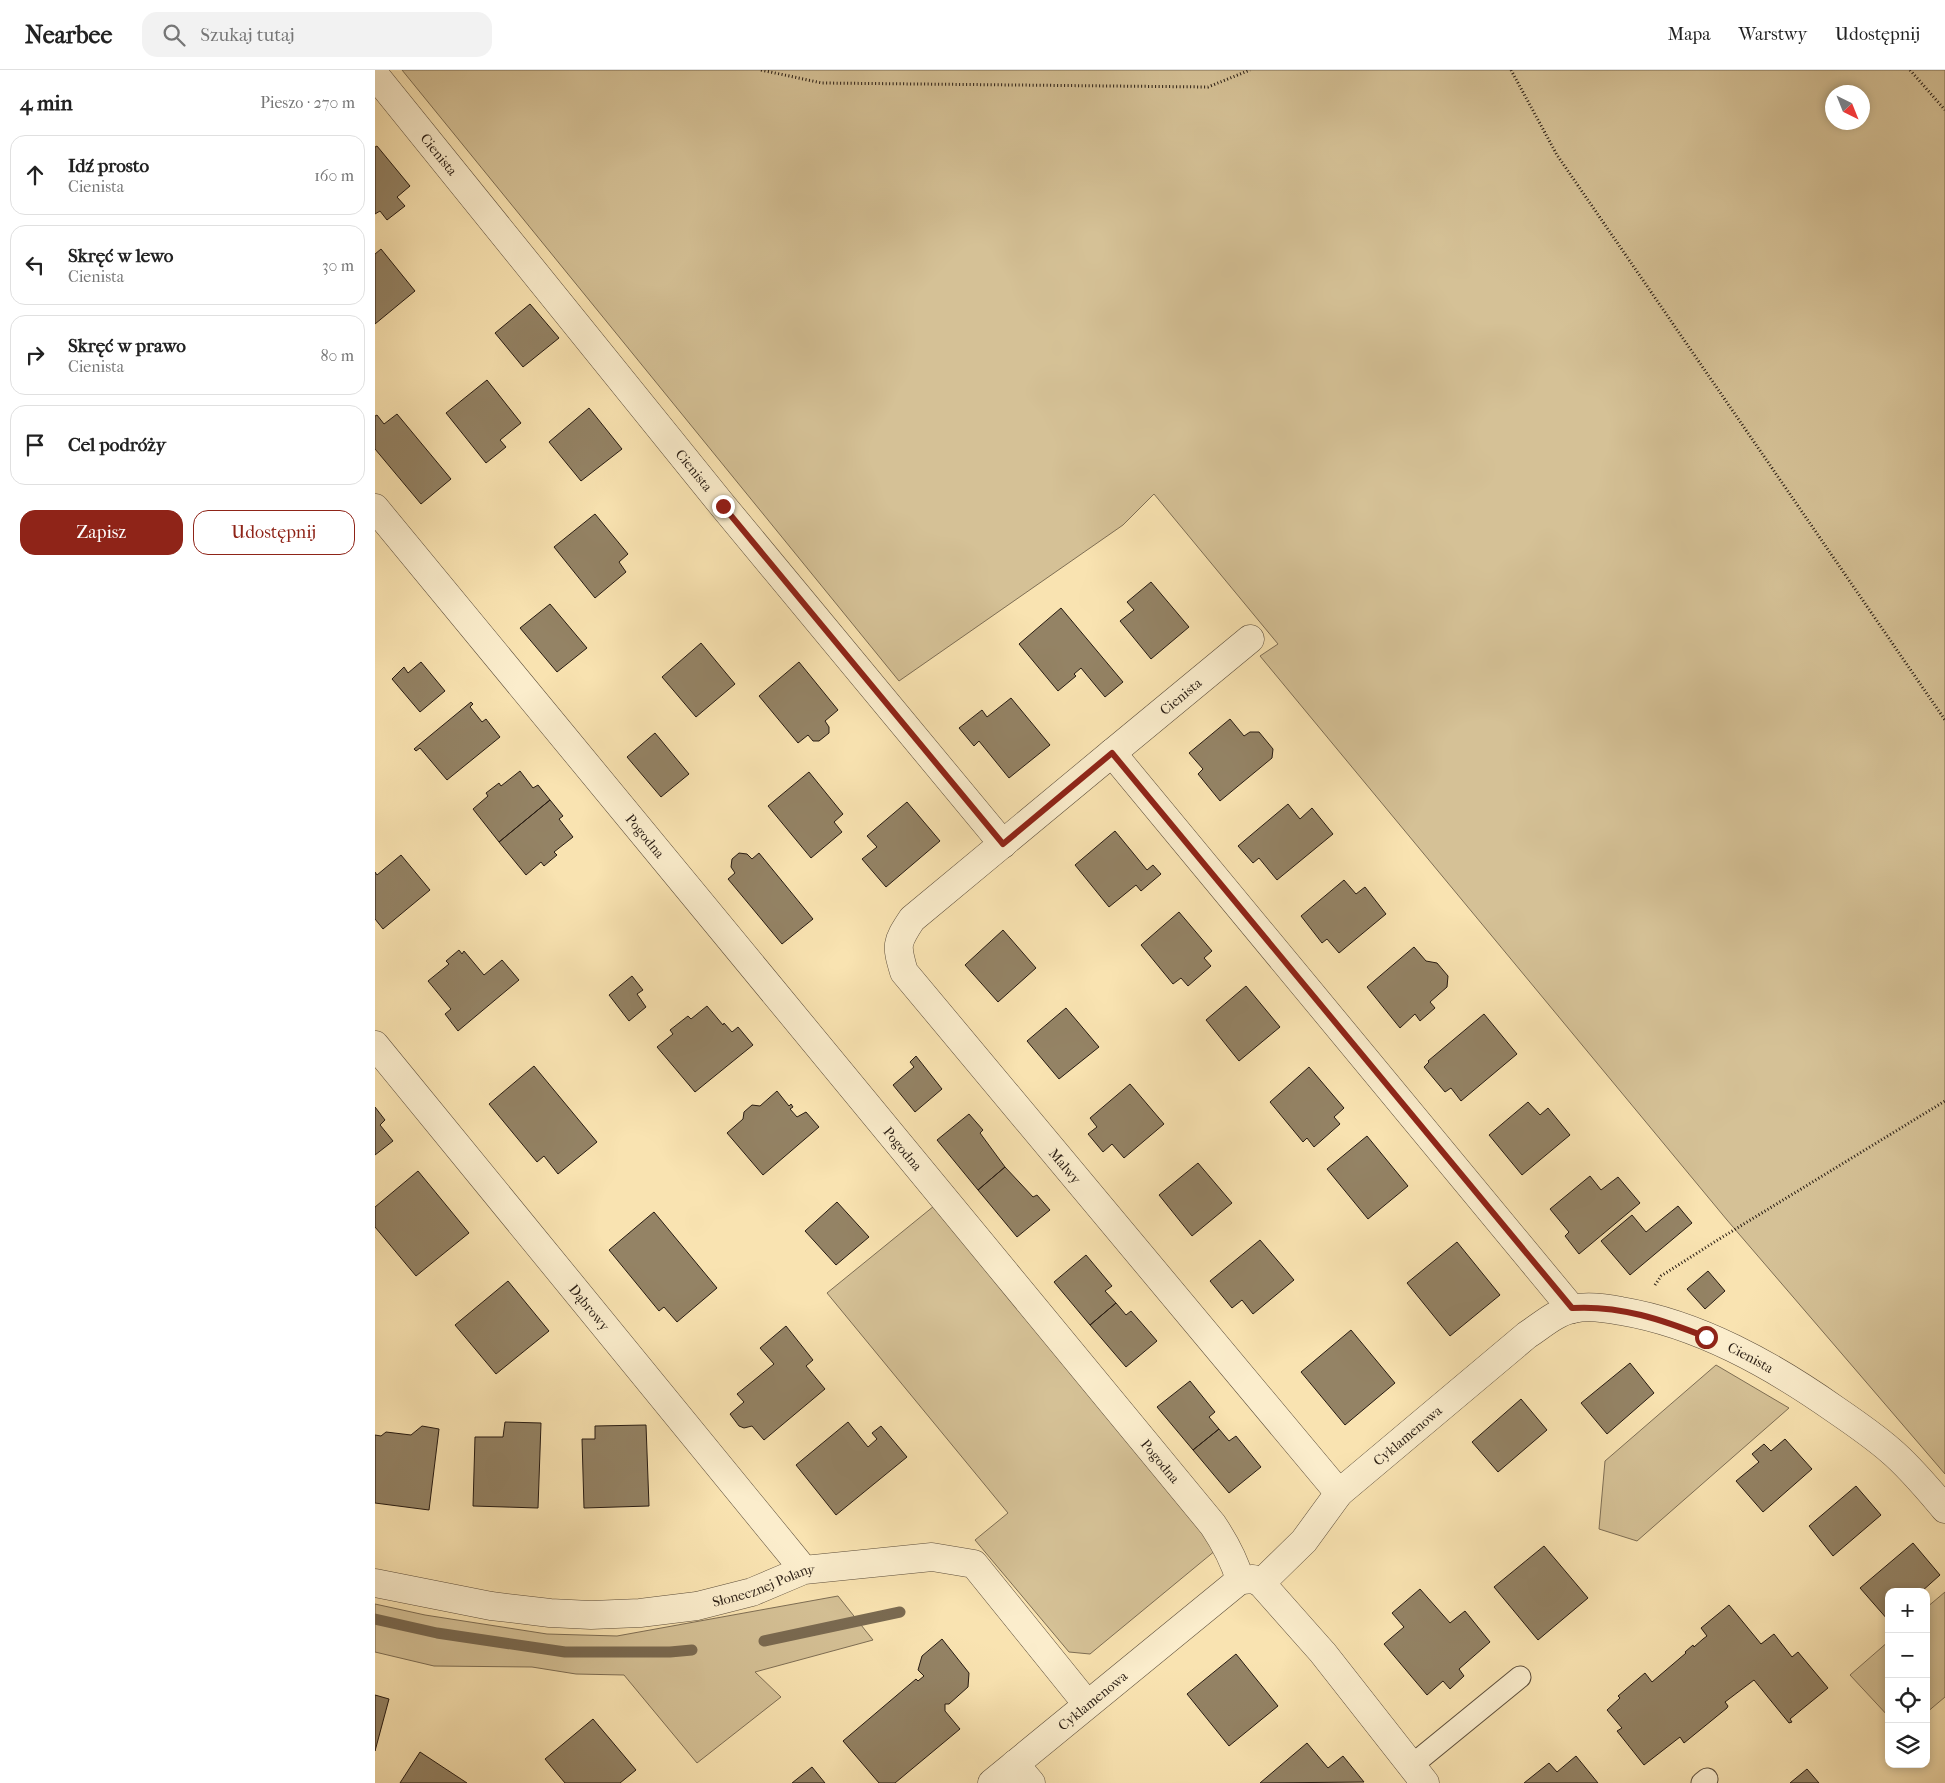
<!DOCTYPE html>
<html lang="pl">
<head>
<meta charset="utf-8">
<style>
	body { margin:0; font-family:"IM FELL French Canon",serif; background:#f2f2f2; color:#222 }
	.controls { position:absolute; right:15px; bottom:15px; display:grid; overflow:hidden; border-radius:10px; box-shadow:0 2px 8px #0003 }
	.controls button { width:45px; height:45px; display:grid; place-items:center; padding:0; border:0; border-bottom:1px solid #e0e0e0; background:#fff; color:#222; font:25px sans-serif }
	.compass { position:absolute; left:1450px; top:15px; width:45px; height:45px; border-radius:50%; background:#fff; box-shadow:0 2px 8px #0003; rotate:137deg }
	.stop { position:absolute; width:15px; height:15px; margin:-11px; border:4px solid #8f2418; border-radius:50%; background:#fff }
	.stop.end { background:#8f2418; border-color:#fff; box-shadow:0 1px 5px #0008 }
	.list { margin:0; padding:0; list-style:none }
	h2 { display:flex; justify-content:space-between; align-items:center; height:65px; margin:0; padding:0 20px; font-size:21px }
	h2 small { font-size:16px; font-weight:400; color:#767676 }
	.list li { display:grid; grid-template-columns:32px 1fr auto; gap:15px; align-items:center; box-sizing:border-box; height:80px; margin:0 10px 10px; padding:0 10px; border:1px solid #e0e0e0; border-radius:15px }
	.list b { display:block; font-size:19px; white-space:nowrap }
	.list p { margin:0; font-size:16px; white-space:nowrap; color:#767676 }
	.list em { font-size:16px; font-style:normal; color:#767676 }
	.actions { display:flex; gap:10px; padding:15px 20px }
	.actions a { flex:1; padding:11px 0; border:1px solid #8f2418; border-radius:15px; text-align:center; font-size:18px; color:#8f2418 }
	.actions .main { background:#8f2418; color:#fff }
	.icon { flex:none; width:28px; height:28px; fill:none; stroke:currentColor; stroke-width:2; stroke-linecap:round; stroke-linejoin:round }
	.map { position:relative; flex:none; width:1570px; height:1713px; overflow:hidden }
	header { display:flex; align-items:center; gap:30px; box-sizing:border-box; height:70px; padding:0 25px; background:#fff; border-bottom:1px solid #e0e0e0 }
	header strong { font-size:24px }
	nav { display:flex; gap:28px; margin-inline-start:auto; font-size:18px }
	.search { width:350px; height:45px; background:#f2f2f2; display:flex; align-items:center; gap:12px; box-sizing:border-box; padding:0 18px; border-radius:15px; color:#767676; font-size:19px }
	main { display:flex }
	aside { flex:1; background:#fff }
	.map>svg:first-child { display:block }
	.green { fill:#d5c196; stroke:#7e6e54; fill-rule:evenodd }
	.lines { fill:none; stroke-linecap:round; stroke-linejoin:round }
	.stream { stroke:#7a6a51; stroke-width:11 }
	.building { fill:#948365; stroke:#271b12 }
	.service-casing { stroke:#5c4d3a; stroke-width:23 }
	.minor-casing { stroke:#5c4d3a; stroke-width:29 }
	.path { stroke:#271b12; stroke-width:3; stroke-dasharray:1 2.5; stroke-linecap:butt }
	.service { stroke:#fbedcc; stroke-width:21 }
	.minor { stroke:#fbedcc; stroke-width:28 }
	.route { stroke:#8f2418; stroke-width:6 }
	.labels { text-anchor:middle; stroke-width:4; stroke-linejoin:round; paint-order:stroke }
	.street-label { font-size:14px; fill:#271b12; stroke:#fbedcc }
</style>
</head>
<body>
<header>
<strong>Nearbee</strong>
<div class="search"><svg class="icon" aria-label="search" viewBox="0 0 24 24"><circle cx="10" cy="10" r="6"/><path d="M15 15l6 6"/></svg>Szukaj tutaj</div>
<nav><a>Mapa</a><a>Warstwy</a><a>Udostępnij</a></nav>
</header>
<main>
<aside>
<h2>4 min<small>Pieszo · 270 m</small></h2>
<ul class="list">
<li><svg class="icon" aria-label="ahead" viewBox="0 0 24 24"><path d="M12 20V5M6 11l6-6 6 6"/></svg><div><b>Idź prosto</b><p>Cienista</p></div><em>160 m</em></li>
<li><svg class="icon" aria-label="left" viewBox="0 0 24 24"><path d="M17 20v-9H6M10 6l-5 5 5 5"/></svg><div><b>Skręć w lewo</b><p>Cienista</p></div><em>30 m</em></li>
<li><svg class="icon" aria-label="right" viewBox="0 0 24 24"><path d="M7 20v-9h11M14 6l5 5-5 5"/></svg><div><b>Skręć w prawo</b><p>Cienista</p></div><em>80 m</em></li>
<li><svg class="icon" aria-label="arrive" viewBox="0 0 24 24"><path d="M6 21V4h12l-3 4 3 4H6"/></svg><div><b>Cel podróży</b></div></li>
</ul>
<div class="actions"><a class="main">Zapisz</a><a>Udostępnij</a></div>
</aside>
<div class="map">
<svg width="1570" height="1713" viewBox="0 0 1570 1713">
	<rect width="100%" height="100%" fill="#f9e3b1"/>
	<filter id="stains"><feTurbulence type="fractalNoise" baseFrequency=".004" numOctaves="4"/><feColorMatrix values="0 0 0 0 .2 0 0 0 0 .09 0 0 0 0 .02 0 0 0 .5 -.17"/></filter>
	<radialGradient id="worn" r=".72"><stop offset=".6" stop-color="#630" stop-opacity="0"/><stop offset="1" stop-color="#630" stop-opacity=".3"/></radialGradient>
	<path class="green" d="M 27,0 L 1570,0 L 1570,1404 L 1352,1150 L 885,586 L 903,574 L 779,424 L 748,455 L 524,611 ZM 1488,22 L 1488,52 L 1458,52 L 1458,22 Z
		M 559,1136 L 841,1480 L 715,1584 L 694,1582 L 600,1470 L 633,1443 L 452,1223 Z
		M 1341,1295 L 1414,1338 L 1262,1471 L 1224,1459 L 1230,1391 Z
		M 1570,1522 L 1570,1627 L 1551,1643 L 1551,1538 Z
		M 463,1526 L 498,1570 L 380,1602 L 406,1627 L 322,1693 L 249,1605 L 201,1604 L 157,1597 L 59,1596 L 0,1582 L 0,1534 L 50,1545 L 172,1564 L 242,1566 Z
		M 1514,1571 L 1514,1647 L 1475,1605 Z"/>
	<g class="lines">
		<path class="stream" d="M 0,1549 L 62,1563 L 190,1582 L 295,1582 L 317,1580
			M 389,1571 L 525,1542"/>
	</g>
	<path class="building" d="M 2,76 L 35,116 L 22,127 L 30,136 L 12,150 L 5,141 L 0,144 L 0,77 Z
		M 6,179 L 40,221 L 0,254 L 0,184 Z
		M 155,234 L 184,268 L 148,297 L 120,263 Z
		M 112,310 L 146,353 L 125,370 L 131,377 L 111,393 L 71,343 Z
		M 214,338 L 247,379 L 206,411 L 174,372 Z
		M 22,344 L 76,409 L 46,434 L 0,379 L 0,346 L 2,345 L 9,354 Z
		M 220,444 L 253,484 L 244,492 L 251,502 L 220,528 L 179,477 Z
		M 776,512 L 814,557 L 776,589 L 745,551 L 759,540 L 752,532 Z
		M 175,534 L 212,578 L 182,602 L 145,558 Z
		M 686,538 L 748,612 L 730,627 L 706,598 L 699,604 L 701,606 L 683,621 L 644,574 Z
		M 326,573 L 360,614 L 321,647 L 287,607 Z
		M 46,592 L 70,621 L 45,642 L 17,609 L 29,597 L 33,603 Z
		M 424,592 L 463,640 L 450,651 L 454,657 L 454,663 L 444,671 L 438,671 L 433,665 L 423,673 L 384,626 Z
		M 636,628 L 675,675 L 634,708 L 604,671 L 599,676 L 584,658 L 607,640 L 612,647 Z
		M 96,632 L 98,634 L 95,637 L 107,652 L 111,649 L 125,667 L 72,710 L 45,678 L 41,681 L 39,679 Z
		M 855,649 L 869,666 L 875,662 L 884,662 L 898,679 L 897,688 L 845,731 L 823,704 L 828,699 L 814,683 Z
		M 280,663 L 314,704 L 286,727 L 252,687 Z
		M 145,701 L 158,718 L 163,715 L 175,730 L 124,772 L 98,739 L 113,726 L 111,723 L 124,713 L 126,716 Z
		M 434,702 L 468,744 L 459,752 L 467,762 L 436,788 L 393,736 Z
		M 175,730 L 188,746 L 184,749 L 198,767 L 179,782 L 182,785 L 169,796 L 166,792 L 151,805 L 124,772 Z
		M 532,732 L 565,771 L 511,817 L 487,789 L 502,777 L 492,766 Z
		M 913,734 L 925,749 L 937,738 L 958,764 L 902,810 L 884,788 L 878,793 L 863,776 Z
		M 740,761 L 772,800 L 778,795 L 786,804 L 766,821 L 761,815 L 734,837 L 700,795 Z
		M 364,783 L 372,784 L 377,789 L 384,783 L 438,849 L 407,874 L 353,809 L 360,803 L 356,797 L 357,789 Z
		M 26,785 L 55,820 L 8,859 L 0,849 L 0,802 L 2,805 Z
		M 969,810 L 981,824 L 990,817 L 1011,844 L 964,883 L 952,869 L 947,873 L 926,846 Z
		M 804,842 L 837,881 L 829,888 L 836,896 L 813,916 L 806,908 L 798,914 L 766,875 Z
		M 628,860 L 661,898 L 623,932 L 590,895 Z
		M 1039,877 L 1051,891 L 1062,893 L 1073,906 L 1072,917 L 1055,932 L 1060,938 L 1045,951 L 1040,944 L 1025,958 L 992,917 Z
		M 84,880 L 87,884 L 89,881 L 109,905 L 127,890 L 144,910 L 83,961 L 70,944 L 76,939 L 53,911 L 74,894 L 71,891 Z
		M 257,906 L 268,920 L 262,924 L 271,937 L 254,951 L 234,925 Z
		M 871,916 L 905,957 L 864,991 L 831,950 Z
		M 332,936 L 348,955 L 349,953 L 357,962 L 363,957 L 378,975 L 320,1022 L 282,977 L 298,964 L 295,960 L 313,946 L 316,949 Z
		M 691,938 L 724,977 L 684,1009 L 652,971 Z
		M 1109,944 L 1142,984 L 1086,1031 L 1076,1018 L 1070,1022 L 1049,997 L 1054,992 L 1053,991 Z
		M 541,986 L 567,1019 L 540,1042 L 518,1015 L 539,997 L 535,992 Z
		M 159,996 L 222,1072 L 183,1104 L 169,1086 L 162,1092 L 114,1034 Z
		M 934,997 L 969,1038 L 959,1047 L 965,1054 L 939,1077 L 932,1068 L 928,1072 L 895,1032 Z
		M 755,1014 L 789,1054 L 749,1088 L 737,1074 L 728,1082 L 713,1064 L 722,1057 L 715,1048 Z
		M 402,1021 L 414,1036 L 416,1034 L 418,1037 L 415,1039 L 422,1047 L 431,1042 L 444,1057 L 388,1105 L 352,1063 L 368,1049 L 369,1042 L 377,1035 L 385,1036 Z
		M 1153,1032 L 1165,1045 L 1173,1038 L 1195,1065 L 1147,1105 L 1114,1065 Z
		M 0,1037 L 10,1050 L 5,1055 L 18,1071 L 0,1085 Z
		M 594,1044 L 608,1060 L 605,1063 L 630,1097 L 603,1120 L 562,1070 Z
		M 992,1066 L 1033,1116 L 993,1149 L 952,1099 Z
		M 823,1093 L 857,1133 L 817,1166 L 784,1125 Z
		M 630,1097 L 658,1127 L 662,1125 L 675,1140 L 642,1167 L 603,1120 Z
		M 43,1101 L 94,1163 L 41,1206 L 0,1157 L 0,1137 Z
		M 1215,1106 L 1226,1120 L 1243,1107 L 1265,1133 L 1204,1184 L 1190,1166 L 1194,1162 L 1175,1139 Z
		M 462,1132 L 494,1167 L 461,1195 L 430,1161 Z
		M 1303,1136 L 1317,1153 L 1255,1205 L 1226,1171 L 1257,1145 L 1271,1162 Z
		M 279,1142 L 342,1218 L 302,1252 L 289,1237 L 284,1241 L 234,1180 Z
		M 885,1170 L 919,1210 L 878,1244 L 867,1230 L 857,1238 L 835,1211 Z
		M 1082,1172 L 1125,1225 L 1075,1266 L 1032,1213 Z
		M 711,1185 L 737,1216 L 730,1221 L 741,1233 L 715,1255 L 679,1212 Z
		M 1333,1201 L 1350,1221 L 1330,1239 L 1312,1219 Z
		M 133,1211 L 174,1261 L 121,1304 L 80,1255 Z
		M 741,1233 L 751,1245 L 756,1241 L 782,1271 L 751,1297 L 715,1255 Z
		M 411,1256 L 438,1290 L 431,1296 L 450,1319 L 389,1370 L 377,1356 L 369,1358 L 364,1356 L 355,1344 L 369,1332 L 362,1324 L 399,1294 L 385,1278 Z
		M 976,1260 L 1020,1313 L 970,1355 L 926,1302 Z
		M 1255,1293 L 1279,1323 L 1232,1364 L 1206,1333 Z
		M 815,1311 L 840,1342 L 834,1347 L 844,1359 L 818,1380 L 782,1337 Z
		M 1146,1329 L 1172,1360 L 1123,1402 L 1097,1372 Z
		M 130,1352 L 166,1353 L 163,1438 L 98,1436 L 100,1367 L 128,1367 Z
		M 473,1352 L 493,1377 L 502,1369 L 497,1363 L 506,1356 L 532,1387 L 461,1445 L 421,1395 Z
		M 271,1355 L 274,1436 L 209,1438 L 207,1369 L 220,1369 L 220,1356 Z
		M 47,1356 L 64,1359 L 54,1440 L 0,1433 L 0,1365 L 6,1366 L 11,1362 L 36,1365 Z
		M 844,1359 L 854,1371 L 861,1366 L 886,1397 L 854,1423 L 818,1380 Z
		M 1410,1369 L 1437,1399 L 1388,1442 L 1361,1411 L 1384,1392 L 1377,1384 L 1389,1374 L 1396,1381 Z
		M 1481,1416 L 1506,1445 L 1458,1486 L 1434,1456 Z
		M 1538,1473 L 1565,1505 L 1546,1522 L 1514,1522 L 1513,1550 L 1485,1518 Z
		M 1169,1476 L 1213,1528 L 1163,1570 L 1119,1517 Z
		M 1045,1519 L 1075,1553 L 1090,1541 L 1115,1572 L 1084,1599 L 1089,1606 L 1075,1619 L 1068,1611 L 1052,1625 L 1009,1574 L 1029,1557 L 1017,1543 Z
		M 1354,1535 L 1386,1574 L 1399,1564 L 1417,1587 L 1423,1582 L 1453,1618 L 1415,1649 L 1417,1652 L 1414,1653 L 1379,1610 L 1350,1632 L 1353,1636 L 1352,1638 L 1309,1673 L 1305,1667 L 1269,1695 L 1242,1661 L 1247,1658 L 1232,1640 L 1245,1628 L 1243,1626 L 1270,1603 L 1277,1612 L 1311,1583 L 1310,1582 L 1318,1575 L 1319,1577 L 1328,1569 L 1332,1566 L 1326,1558 Z
		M 567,1569 L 594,1603 L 593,1617 L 574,1634 L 570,1634 L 570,1641 L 585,1659 L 520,1713 L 504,1713 L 468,1671 L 541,1609 L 543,1611 L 549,1606 L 543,1600 L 547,1586 Z
		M 861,1584 L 903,1636 L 854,1676 L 812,1624 Z
		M 0,1625 L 14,1629 L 0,1681 Z
		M 218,1649 L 261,1700 L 245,1713 L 190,1713 L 170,1689 Z
		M 932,1673 L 953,1698 L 968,1686 L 989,1712 L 885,1713 Z
		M 45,1682 L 92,1713 L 25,1713 Z
		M 1201,1686 L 1223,1713 L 1149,1713 L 1174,1693 L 1182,1702 Z
		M 437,1697 L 450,1713 L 417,1713 Z
		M 1432,1699 L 1444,1713 L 1415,1713 Z"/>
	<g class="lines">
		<defs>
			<path id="service" d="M 1036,1696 L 1145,1607
				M 1327,1713 L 1332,1709"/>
			<g id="minor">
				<path id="s1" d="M 0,5 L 348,436 L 628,774"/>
				<path id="s2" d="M 0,438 L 838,1455 C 850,1473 859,1489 865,1510"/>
				<path id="s3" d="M 737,683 L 875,569"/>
				<path id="s4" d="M 0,975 L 429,1500"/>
				<path d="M 964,1423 L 529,902 C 521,875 521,873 537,849 L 737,683 L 1197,1239"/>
				<path d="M 867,1510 L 878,1509 L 886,1513 L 948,1583 L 1050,1713"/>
				<path id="s5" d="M 0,1513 L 116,1536 L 175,1543 L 216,1545 L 265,1543 L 322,1536 L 377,1522 L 429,1500 L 557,1487 L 599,1494 L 712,1634"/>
				<path id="s6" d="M 886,1513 L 929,1471 L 964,1423 L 1152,1265 C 1166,1256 1181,1242 1198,1239 C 1213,1235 1231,1238 1246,1241 C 1324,1254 1397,1295 1461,1340 C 1480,1353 1499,1366 1516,1381 C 1536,1398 1553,1419 1570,1439"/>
				<path d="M 640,1694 L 656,1713"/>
				<path id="s7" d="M 617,1713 L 865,1510"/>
			</g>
		</defs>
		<use href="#service" class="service-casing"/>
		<use href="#minor" class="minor-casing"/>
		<path class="path" d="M 386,0 L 447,13 L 833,17 L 875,0
			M 1136,0 L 1182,85 L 1570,650
			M 1535,0 L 1570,40
			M 1280,1215 L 1286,1206 L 1341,1171 L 1570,1031"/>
		<use href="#service" class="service"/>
		<use href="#minor" class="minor"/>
	</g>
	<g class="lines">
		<path class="route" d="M 348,436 L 628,774 L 737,683 L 1197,1238 C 1245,1235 1288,1250 1331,1267"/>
	</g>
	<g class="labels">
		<g class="street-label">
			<text dy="5" stroke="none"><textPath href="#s1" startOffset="102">Cienista</textPath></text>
			<text dy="5" stroke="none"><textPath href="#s1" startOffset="508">Cienista</textPath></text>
			<text dy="5" stroke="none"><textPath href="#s3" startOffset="89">Cienista</textPath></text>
			<text dy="5" stroke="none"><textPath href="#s2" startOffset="425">Pogodna</textPath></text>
			<text dy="5" stroke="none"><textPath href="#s2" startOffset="830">Pogodna</textPath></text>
			<text transform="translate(690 1096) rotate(50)" y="5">Malwy</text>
			<text dy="5" stroke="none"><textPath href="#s4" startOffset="339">Dąbrowy</textPath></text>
			<text dy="5" stroke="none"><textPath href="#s6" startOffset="605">Cienista</textPath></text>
			<text dy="5" stroke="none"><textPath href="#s6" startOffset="209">Cyklamenowa</textPath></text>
			<text dy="5" stroke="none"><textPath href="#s2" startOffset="1235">Pogodna</textPath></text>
			<text dy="5" stroke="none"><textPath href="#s5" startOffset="395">Słonecznej Polany</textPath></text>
			<text dy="5" stroke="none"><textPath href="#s7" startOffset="130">Cyklamenowa</textPath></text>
		</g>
	</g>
	<rect width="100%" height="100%" filter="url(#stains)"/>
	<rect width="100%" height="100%" fill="url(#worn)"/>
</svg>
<div class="controls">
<button>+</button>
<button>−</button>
<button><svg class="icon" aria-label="locate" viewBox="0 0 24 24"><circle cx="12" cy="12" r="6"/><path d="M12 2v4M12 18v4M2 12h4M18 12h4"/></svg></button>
<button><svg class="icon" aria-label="layers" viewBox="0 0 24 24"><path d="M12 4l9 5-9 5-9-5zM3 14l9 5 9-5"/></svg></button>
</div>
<svg class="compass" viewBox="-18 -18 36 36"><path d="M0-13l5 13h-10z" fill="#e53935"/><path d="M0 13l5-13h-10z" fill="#767676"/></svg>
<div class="stop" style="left:1331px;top:1267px"></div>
<div class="stop end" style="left:348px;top:436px"></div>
</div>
</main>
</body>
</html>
